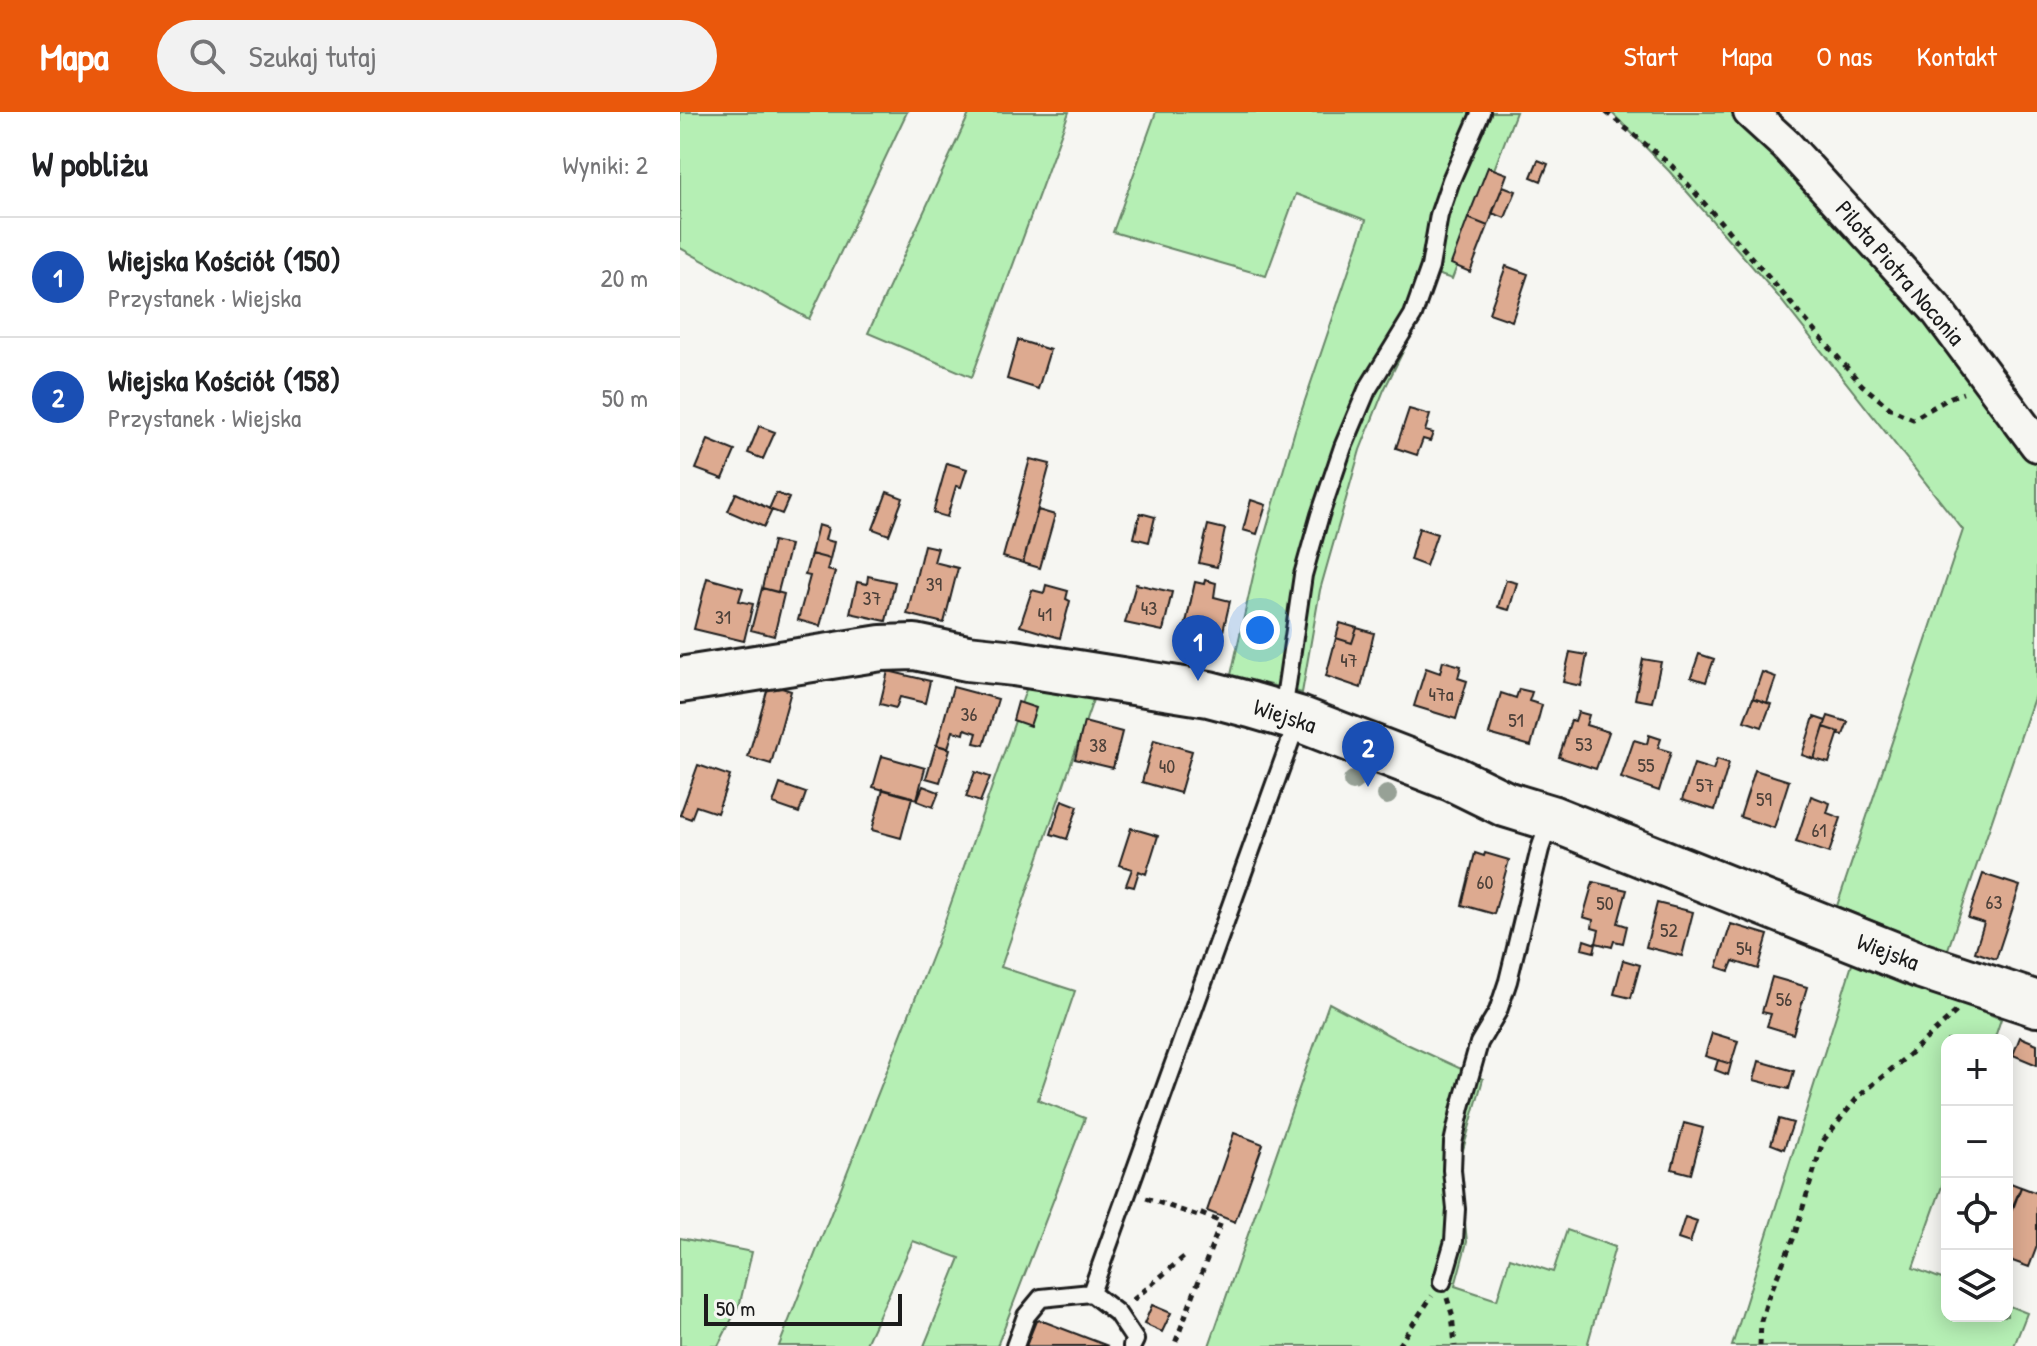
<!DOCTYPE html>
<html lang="pl">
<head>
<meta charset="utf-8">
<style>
	body { margin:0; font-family:"Patrick Hand",sans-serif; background:#f2f2f2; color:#202124 }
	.controls { position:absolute; right:24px; bottom:24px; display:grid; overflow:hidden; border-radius:16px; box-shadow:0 4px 20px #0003 }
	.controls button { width:72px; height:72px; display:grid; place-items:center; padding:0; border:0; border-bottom:2px solid #e0e0e0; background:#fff; color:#202124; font:40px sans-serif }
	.scale { position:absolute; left:24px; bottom:20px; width:198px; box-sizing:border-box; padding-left:8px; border:4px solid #1c1c1c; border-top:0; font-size:22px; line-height:28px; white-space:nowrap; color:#1c1c1c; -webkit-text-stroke:6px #f6f6f2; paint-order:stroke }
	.you { position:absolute; left:580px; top:518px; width:28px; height:28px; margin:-20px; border:6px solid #fff; border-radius:50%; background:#1a73e8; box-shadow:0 0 0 12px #1a73e833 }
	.badge { display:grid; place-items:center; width:52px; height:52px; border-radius:50%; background:#ea580c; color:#fff; font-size:26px; font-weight:700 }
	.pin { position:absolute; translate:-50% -66px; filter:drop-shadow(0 2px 4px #0008) }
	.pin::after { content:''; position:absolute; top:42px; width:28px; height:24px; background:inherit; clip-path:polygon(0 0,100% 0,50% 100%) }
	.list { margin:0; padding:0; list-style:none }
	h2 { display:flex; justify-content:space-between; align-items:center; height:104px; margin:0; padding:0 32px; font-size:34px }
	h2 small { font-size:26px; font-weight:400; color:#757577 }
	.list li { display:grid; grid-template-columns:52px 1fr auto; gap:24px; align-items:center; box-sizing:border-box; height:120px; padding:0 32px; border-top:2px solid #e0e0e0 }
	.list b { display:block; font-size:30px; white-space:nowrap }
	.list p { margin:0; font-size:26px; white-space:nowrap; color:#757577 }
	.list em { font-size:26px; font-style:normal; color:#757577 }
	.icon { flex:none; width:44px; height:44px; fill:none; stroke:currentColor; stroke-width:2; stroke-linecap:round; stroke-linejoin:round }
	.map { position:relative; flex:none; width:1357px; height:1234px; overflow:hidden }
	header { display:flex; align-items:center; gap:48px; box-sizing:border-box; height:112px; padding:0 40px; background:#ea580c; color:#fff }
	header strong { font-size:38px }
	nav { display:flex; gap:44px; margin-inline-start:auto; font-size:28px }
	.search { width:560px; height:72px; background:#f2f2f2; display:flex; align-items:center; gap:20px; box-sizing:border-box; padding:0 28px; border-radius:44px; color:#757577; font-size:30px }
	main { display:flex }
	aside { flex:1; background:#fff }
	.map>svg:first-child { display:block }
	.green { fill:#b5efb4; stroke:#688668; stroke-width:2 }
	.building { fill:#ddaa90; stroke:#1c1c1c; stroke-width:2 }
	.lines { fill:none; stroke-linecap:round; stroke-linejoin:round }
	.lane-casing { stroke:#1c1c1c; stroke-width:22 }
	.street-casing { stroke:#1c1c1c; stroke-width:38 }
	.secondary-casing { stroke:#1c1c1c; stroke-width:50 }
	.path { stroke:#1c1c1c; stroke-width:5; stroke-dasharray:6 6; stroke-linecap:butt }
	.lane { stroke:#f6f6f2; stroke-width:16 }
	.street { stroke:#f6f6f2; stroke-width:32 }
	.secondary { stroke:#f6f6f2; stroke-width:44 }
	.tree { fill:#97a196 }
	.labels { text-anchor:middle; stroke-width:6; stroke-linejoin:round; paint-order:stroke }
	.number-label { font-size:20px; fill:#4c4039 }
	.street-label { font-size:24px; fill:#1c1c1c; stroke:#f6f6f2 }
</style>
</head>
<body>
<header>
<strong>Mapa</strong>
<div class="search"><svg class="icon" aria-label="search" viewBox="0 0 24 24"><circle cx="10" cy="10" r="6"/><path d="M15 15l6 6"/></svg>Szukaj tutaj</div>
<nav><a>Start</a><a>Mapa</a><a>O nas</a><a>Kontakt</a></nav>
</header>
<main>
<aside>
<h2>W pobliżu<small>Wyniki: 2</small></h2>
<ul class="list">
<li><span class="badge" style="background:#1a4fb4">1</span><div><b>Wiejska Kościół (150)</b><p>Przystanek · Wiejska</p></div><em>20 m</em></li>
<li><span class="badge" style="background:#1a4fb4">2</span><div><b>Wiejska Kościół (158)</b><p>Przystanek · Wiejska</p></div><em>50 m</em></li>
</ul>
</aside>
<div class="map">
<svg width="1357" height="1234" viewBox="0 0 1357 1234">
	<rect width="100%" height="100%" fill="#f6f6f2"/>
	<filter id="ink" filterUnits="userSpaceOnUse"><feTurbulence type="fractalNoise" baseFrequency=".0125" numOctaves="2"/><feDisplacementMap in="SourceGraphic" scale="16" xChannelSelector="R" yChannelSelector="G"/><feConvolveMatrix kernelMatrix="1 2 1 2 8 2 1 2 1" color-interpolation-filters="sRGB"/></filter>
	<g filter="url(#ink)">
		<path class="green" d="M 0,0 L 227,0 L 129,207 L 0,136 Z
			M 290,0 L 389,0 L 292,265 L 188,221 Z
			M 476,0 L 836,0 L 772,167 L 757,162 L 739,207 L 704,278 L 680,338 L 640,478 L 622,581 L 551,563 L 574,460 L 615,318 L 686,108 L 616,82 L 586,164 L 433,120 Z
			M 931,0 L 1055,0 L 1240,196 L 1357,353 L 1357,577 L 1267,840 L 1157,794 L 1283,418 L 1097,183 L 989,59 Z
			M 348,572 L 415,582 L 321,855 L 395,879 L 358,988 L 405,1006 L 317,1234 L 244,1234 L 280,1146 L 233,1129 L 185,1234 L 99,1234 L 257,831 Z
			M 1174,846 L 1321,907 L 1314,928 L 1267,928 L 1267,1060 L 1233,1156 L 1267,1169 L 1267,1204 L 1327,1204 L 1327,1193 L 1347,1201 L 1334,1234 L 1052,1234 Z
			M 649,891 L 714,926 L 803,967 L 779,1052 L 787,1130 L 775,1174 L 817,1188 L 830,1146 L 873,1160 L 887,1118 L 935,1135 L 907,1234 L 529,1234 Z
			M 0,1126 L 72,1140 L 60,1191 L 38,1234 L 0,1234 Z"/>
		<path class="building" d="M 858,48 L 868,52 L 861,69 L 851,65 Z
			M 808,55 L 827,62 L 808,114 L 788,106 Z
			M 823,74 L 836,79 L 825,106 L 812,101 Z
			M 788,106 L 808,114 L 790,160 L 771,152 Z
			M 826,154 L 848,162 L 832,209 L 809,201 Z
			M 338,228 L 370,238 L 358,277 L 327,267 Z
			M 729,297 L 750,303 L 745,319 L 753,321 L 750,329 L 743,327 L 737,343 L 716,336 Z
			M 79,314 L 95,320 L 83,347 L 68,341 Z
			M 28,328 L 55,339 L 43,367 L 16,357 Z
			M 350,347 L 370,352 L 343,451 L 323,445 Z
			M 267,351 L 287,357 L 281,375 L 276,374 L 267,405 L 253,401 Z
			M 207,380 L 223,386 L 209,423 L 193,417 Z
			M 56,381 L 92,398 L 84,415 L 48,399 Z
			M 96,381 L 109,386 L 102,402 L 89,397 Z
			M 571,388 L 586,393 L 577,422 L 563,418 Z
			M 358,398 L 375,403 L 360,456 L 343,451 Z
			M 460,401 L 475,405 L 469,430 L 454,426 Z
			M 138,413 L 148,416 L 145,428 L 154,430 L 150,447 L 131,442 Z
			M 528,413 L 545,417 L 537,455 L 519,451 Z
			M 739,416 L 757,422 L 746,454 L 730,448 Z
			M 93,429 L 110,433 L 98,480 L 82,476 Z
			M 244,433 L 258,436 L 254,450 L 278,456 L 264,511 L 227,502 Z
			M 131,442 L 150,447 L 147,458 L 155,460 L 140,514 L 118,508 L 130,464 L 125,463 Z
			M 188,464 L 215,470 L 206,509 L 170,501 L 177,470 L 187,472 Z
			M 27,466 L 63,476 L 59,489 L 73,492 L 64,529 L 14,517 Z
			M 525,468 L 536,471 L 534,485 L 550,489 L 541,528 L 504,520 L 515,470 L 524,472 Z
			M 826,468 L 837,471 L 829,498 L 818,495 Z
			M 456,472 L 492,480 L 483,519 L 445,511 Z
			M 366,473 L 388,479 L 386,487 L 390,489 L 380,526 L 340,514 L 352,478 L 364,481 Z
			M 82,476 L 104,482 L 94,524 L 71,518 Z
			M 660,511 L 677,516 L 672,531 L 656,526 Z
			M 677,516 L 694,521 L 681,576 L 646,564 L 656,526 L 672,531 Z
			M 890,540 L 907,543 L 901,574 L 883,570 Z
			M 1019,542 L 1034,547 L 1026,570 L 1011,565 Z
			M 963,547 L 981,550 L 972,590 L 955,587 Z
			M 763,549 L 781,554 L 778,566 L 787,569 L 776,607 L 734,594 L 746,556 L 760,561 Z
			M 208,559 L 250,569 L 245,591 L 220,585 L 216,596 L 200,592 Z
			M 1082,560 L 1096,565 L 1087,591 L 1073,586 Z
			M 89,572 L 111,579 L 91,652 L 68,645 Z
			M 273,575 L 318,587 L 304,633 L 294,631 L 297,621 L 285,617 L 284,622 L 273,619 L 268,636 L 257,633 Z
			M 839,577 L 852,580 L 849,589 L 862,593 L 851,634 L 809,622 L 821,581 L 836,586 Z
			M 1073,586 L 1091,592 L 1082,615 L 1064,609 Z
			M 338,590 L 356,596 L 350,614 L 333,608 Z
			M 898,600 L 909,603 L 906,613 L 929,620 L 916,657 L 879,645 L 891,608 L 895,609 Z
			M 1148,604 L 1168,610 L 1163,623 L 1159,622 L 1159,620 L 1144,615 Z
			M 1134,605 L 1146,609 L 1134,647 L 1122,643 Z
			M 404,610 L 442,620 L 433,656 L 395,647 Z
			M 1144,615 L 1159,620 L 1149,651 L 1134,647 Z
			M 969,623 L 981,627 L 978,636 L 991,640 L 979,679 L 941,666 L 954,628 L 967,632 Z
			M 474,628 L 512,639 L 500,681 L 462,670 Z
			M 256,633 L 270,637 L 260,670 L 246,666 Z
			M 202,644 L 245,656 L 237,687 L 193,675 Z
			M 1037,647 L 1049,651 L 1035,698 L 1002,688 L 1014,652 L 1033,658 Z
			M 18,653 L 50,664 L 37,701 L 16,694 L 11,707 L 0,703 Z
			M 1075,658 L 1109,669 L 1094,716 L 1060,705 Z
			M 295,660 L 310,665 L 300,690 L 286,685 Z
			M 100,672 L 126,681 L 119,701 L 93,692 Z
			M 243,674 L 259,680 L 253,695 L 237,689 Z
			M 203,677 L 232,685 L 221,726 L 192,718 Z
			M 1131,684 L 1150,691 L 1147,701 L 1161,706 L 1149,741 L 1116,730 Z
			M 382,688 L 398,694 L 387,727 L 371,722 Z
			M 451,716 L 478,724 L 466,762 L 459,759 L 454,775 L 446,773 L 452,757 L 439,753 Z
			M 795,741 L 804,744 L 805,741 L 829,748 L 814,802 L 782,793 Z
			M 1303,762 L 1340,774 L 1316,847 L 1295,840 L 1304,811 L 1288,806 Z
			M 913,770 L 947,778 L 938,811 L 947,814 L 943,831 L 934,829 L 932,835 L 916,831 L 919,818 L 912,816 L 913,808 L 903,805 Z
			M 977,791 L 1013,800 L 1002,844 L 966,835 Z
			M 1051,812 L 1088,823 L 1078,857 L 1053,849 L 1049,859 L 1037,855 Z
			M 904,828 L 916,832 L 914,840 L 902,837 Z
			M 943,848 L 960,853 L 951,886 L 934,882 Z
			M 1092,865 L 1127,875 L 1113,922 L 1087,914 L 1091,902 L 1082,900 Z
			M 1032,921 L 1058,929 L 1051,952 L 1025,944 Z
			M 1340,925 L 1357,932 L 1357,953 L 1333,943 Z
			M 1038,948 L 1051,952 L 1048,963 L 1035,958 Z
			M 1079,949 L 1114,959 L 1109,977 L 1074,968 Z
			M 1099,1007 L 1113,1011 L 1104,1037 L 1091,1032 Z
			M 1004,1011 L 1023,1016 L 1011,1062 L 992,1057 Z
			M 554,1021 L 583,1032 L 555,1110 L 527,1099 Z
			M 1328,1070 L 1341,1075 L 1334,1094 L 1327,1092 Z
			M 1341,1075 L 1357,1081 L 1357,1134 L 1349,1155 L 1327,1147 L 1327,1108 Z
			M 1005,1105 L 1017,1109 L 1010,1131 L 998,1127 Z
			M 472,1193 L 491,1201 L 482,1220 L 464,1212 Z
			M 360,1208 L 428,1234 L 346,1234 L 356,1209 Z"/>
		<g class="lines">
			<defs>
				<path id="lane" d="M 603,600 L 623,463 L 640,403 L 663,335 L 687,278 L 733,203 L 750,155 L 759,103 L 771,68 L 801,0
					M 762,1170 L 774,1129 L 776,1097 L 772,1058 L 773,1031 L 781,995 L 799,931 L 818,899 L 828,869 L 860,737 L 870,709
					M 411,1181 L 618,608
					M 335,1234 L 346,1204 L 361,1186 L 411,1181 L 437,1201 L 455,1228 L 452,1234"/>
				<path id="street" d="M 1070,0 L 1106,33 L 1255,196 L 1357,333"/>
				<path id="secondary" d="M 0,568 L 201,536 L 235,535 L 287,546 L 334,551 L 529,582 L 571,593 L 619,607 L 774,667 L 825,692 L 871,706 L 1242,854 L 1357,892"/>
			</defs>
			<use href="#lane" class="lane-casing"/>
			<use href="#street" class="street-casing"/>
			<use href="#secondary" class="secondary-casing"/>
			<path class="path" d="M 926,0 L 992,54 L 1182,273 L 1211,297 L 1233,307 L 1271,285 L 1283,281
				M 466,1086 L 518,1104 L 519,1101 L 541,1110 L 494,1234
				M 767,1186 L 772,1202 L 775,1234
				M 453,1188 L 505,1144
				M 718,1234 L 752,1184
				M 1080,1234 L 1081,1209 L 1088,1186 L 1114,1125 L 1143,1029 L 1178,985 L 1225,946 L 1277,899"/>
			<use href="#lane" class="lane"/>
			<use href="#street" class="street"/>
			<use href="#secondary" class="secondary"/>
		</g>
		<g class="tree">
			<circle cx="673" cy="669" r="10"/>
			<circle cx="707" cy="683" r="10"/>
		</g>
	</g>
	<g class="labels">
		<g class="number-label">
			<text x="254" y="479">39</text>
			<text x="192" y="493">37</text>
			<text x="469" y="503">43</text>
			<text x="365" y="509">41</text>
			<text x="43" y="512">31</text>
			<text x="669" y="555">47</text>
			<text x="761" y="589">47a</text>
			<text x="289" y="609">36</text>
			<text x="836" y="615">51</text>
			<text x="904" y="639">53</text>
			<text x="418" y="640">38</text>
			<text x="966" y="660">55</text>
			<text x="487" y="661">40</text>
			<text x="1025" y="680">57</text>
			<text x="1084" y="694">59</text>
			<text x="1139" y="725">61</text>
			<text x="805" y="777">60</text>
			<text x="1314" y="797">63</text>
			<text x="925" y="798">50</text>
			<text x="989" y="825">52</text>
			<text x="1064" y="843">54</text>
			<text x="1104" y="894">56</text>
		</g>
		<g class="street-label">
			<text transform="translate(1220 161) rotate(49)" y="8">Pilota Piotra Noconia</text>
			<text transform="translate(605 604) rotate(18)" y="8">Wiejska</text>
			<text transform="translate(1208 840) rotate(21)" y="8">Wiejska</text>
		</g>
	</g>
</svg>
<div class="controls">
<button>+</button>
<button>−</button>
<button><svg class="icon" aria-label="locate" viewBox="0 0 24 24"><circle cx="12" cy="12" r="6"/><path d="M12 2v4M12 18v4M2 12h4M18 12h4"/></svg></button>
<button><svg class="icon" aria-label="layers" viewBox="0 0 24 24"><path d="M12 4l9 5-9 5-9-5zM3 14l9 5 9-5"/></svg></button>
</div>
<div class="scale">50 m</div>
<div class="you"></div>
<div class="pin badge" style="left:518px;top:569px;background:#1a4fb4">1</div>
<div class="pin badge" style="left:688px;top:675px;background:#1a4fb4">2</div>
</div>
</main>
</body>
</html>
